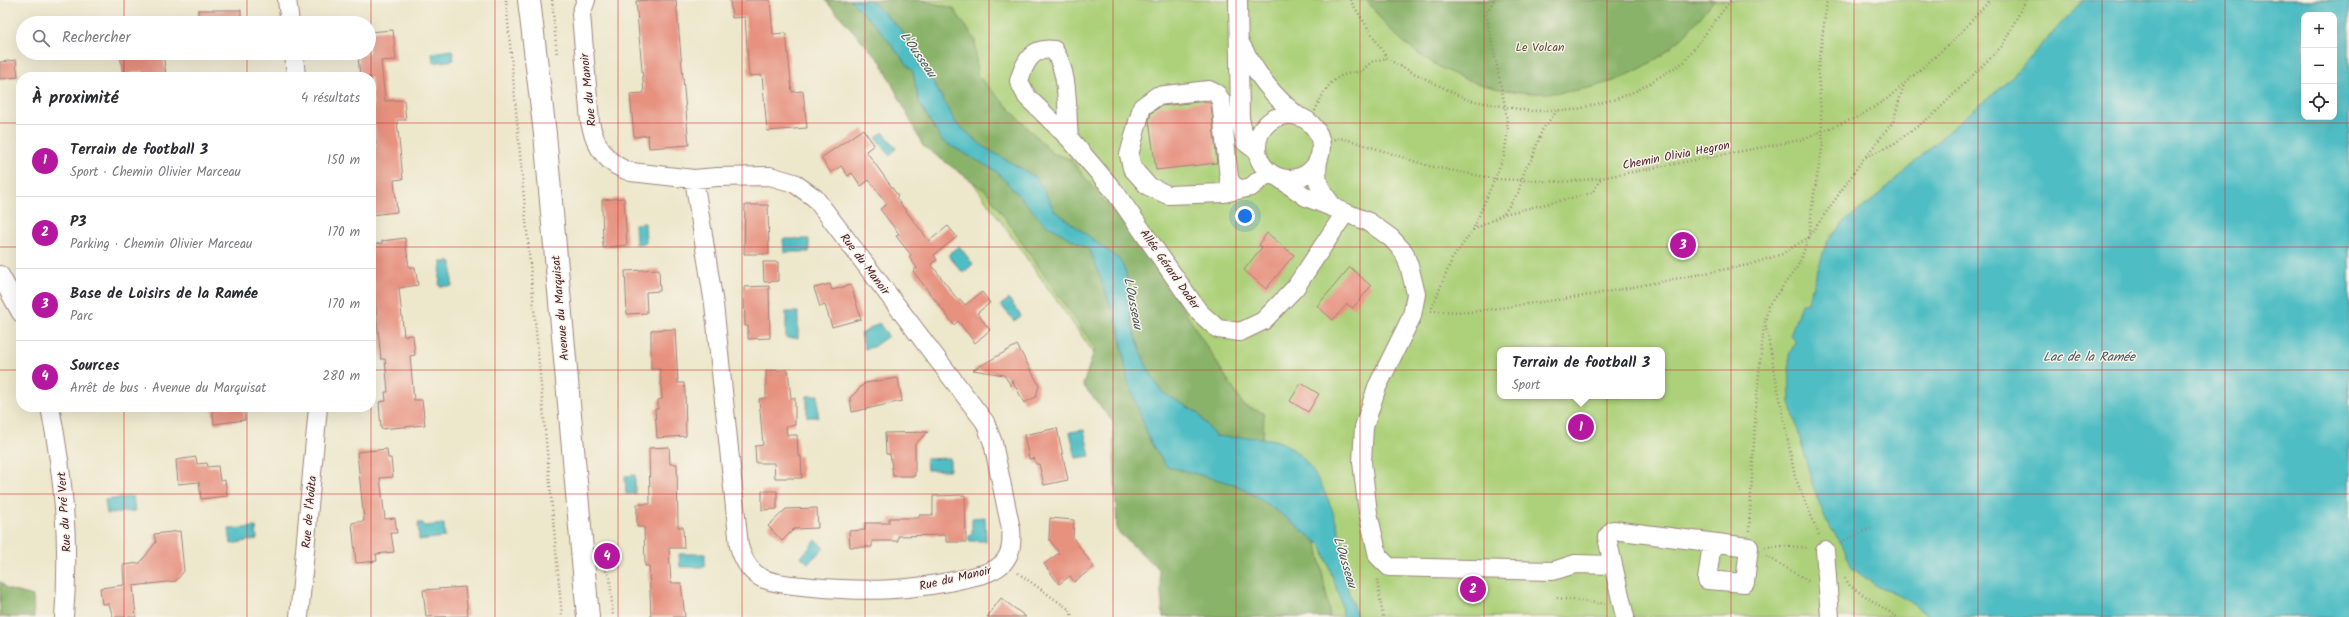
<!DOCTYPE html>
<html lang="fr">
<head>
<meta charset="utf-8">
<style>
	body { margin:0; font-family:Kalam,sans-serif; background:#f2f2f3; color:#2b2b33 }
	.controls { position:absolute; right:12px; top:12px; display:grid; overflow:hidden; border-radius:8px; box-shadow:0 4px 16px #0002 }
	.controls button { width:36px; height:36px; display:grid; place-items:center; padding:0; border:0; border-bottom:1px solid #e1e1e2; background:#fff; color:#2b2b33; font:20px sans-serif }
	.you { position:absolute; left:1245px; top:216px; width:14px; height:14px; margin:-10px; border:3px solid #fff; border-radius:50%; background:#1a73e8; box-shadow:0 0 0 6px #1a73e833 }
	.badge { display:grid; place-items:center; width:26px; height:26px; border-radius:50%; background:#b5179e; color:#fff; font-size:13px; font-weight:700 }
	.pin { position:absolute; translate:-50% -50%; border:2px solid #fff; box-shadow:0 1px 4px #0006 }
	.popup { position:absolute; left:1497px; top:347px; width:168px; height:52px; box-sizing:border-box; display:grid; place-content:center; border-radius:8px; background:#fff; filter:drop-shadow(0 1px 3px #0005); font-size:13px; white-space:nowrap; color:#7c7c81 }
	.popup b { font-size:15px; color:#2b2b33 }
	.popup::after { content:''; position:absolute; left:50%; top:100%; margin-left:-8px; border:8px solid transparent; border-top-color:#fff }
	.list { margin:0; padding:0; list-style:none }
	h2 { display:flex; justify-content:space-between; align-items:center; height:52px; margin:0; padding:0 16px; font-size:17px }
	h2 small { font-size:13px; font-weight:400; color:#7c7c81 }
	.list li { display:grid; grid-template-columns:26px 1fr auto; gap:12px; align-items:center; box-sizing:border-box; height:72px; padding:0 16px; border-top:1px solid #e1e1e2 }
	.list b { display:block; font-size:15px; white-space:nowrap }
	.list p { margin:0; font-size:13px; white-space:nowrap; color:#7c7c81 }
	.list em { font-size:13px; font-style:normal; color:#7c7c81 }
	.icon { flex:none; width:22px; height:22px; fill:none; stroke:currentColor; stroke-width:2; stroke-linecap:round; stroke-linejoin:round }
	.map { position:relative; flex:none; width:2349px; height:617px; overflow:hidden }
	.search { position:absolute; background:#fff; box-shadow:0 4px 16px #0002; left:16px; top:16px; width:360px; height:44px; display:flex; align-items:center; gap:10px; box-sizing:border-box; padding:0 14px; border-radius:22px; color:#7c7c81; font-size:15px }
	.panel { position:absolute; background:#fff; box-shadow:0 4px 16px #0002; left:16px; top:72px; width:360px; height:340px; border-radius:16px }
	.map>svg:first-child { display:block }
	.green { fill:#add17a; stroke:#7c7852; fill-rule:evenodd }
	.forest { fill:#8ab36a; stroke:#6a694a }
	.water { fill:#4fbec4; stroke:#4c6e78; fill-rule:evenodd }
	.building { fill:#e7917f }
	.lines { fill:none; stroke-linecap:round; stroke-linejoin:round }
	.minor-casing { stroke:#9c837b; stroke-width:20 }
	.major-casing { stroke:#9c837b; stroke-width:24 }
	.path { stroke:#9c837b; stroke-width:2.5; stroke-dasharray:1 3; stroke-linecap:butt }
	.minor { stroke:#fff; stroke-width:18 }
	.major { stroke:#fff; stroke-width:22 }
	.grid { fill:none; stroke:#d62828; stroke-width:1; stroke-opacity:0.55 }
	.labels { text-anchor:middle; stroke-width:3; stroke-linejoin:round; paint-order:stroke }
	.park-label { font-size:12px; fill:#634c3f; stroke:#f7f3e8 }
	.street-label { font-size:12px; fill:#4a1f2b; stroke:#f7f3e8 }
	.water-label { font-size:13px; font-style:italic; fill:#4c5761; stroke:#f7f3e8 }
</style>
</head>
<body>
<div class="map">
<svg width="2349" height="617" viewBox="0 0 2349 617">
	<rect width="100%" height="100%" fill="#f7f3e8"/>
	<filter id="ink" filterUnits="userSpaceOnUse"><feTurbulence type="fractalNoise" baseFrequency=".025" numOctaves="2"/><feDisplacementMap in="SourceGraphic" scale="8" xChannelSelector="R" yChannelSelector="G"/><feConvolveMatrix kernelMatrix="1 2 1 2 8 2 1 2 1" color-interpolation-filters="sRGB"/></filter>
	<filter id="wash" filterUnits="userSpaceOnUse"><feTurbulence type="fractalNoise" baseFrequency=".012" numOctaves="4" result="noise"/><feDisplacementMap in="SourceGraphic" scale="16" xChannelSelector="R" yChannelSelector="G"/><feGaussianBlur stdDeviation="0.9" result="paint"/><feColorMatrix in="noise" values="0 0 0 0 0 0 0 0 0 0 0 0 0 0 0 0 0 1.4 0 .05"/><feComposite in="paint" operator="in"/></filter>
	<g filter="url(#wash)">
		<rect width="100%" height="100%" fill="#ede7cb"/>
		<path class="green" d="M 844,0 L 2349,0 L 2349,617 L 1182,617 L 1108,373 ZM 2304,15 L 2334,15 L 2334,117 L 2304,117 ZM 1500,350 L 1662,350 L 1662,396 L 1500,396 Z"/>
		<path class="forest" d="M 825,0 L 919,0 L 953,8 L 975,40 L 977,75 L 1052,153 L 1070,159 L 1151,258 L 1244,406 L 1264,413 L 1263,438 L 1232,471 L 1315,531 L 1330,617 L 1163,617 L 1159,569 L 1117,531 L 1113,422 L 1083,385 L 1095,348 L 987,192 L 923,146 L 881,62 Z
			M 1367,0 L 1714,0 C 1696,23 1677,46 1652,62 C 1557,121 1428,94 1367,0 Z
			M 0,581 L 7,589 L 33,596 L 34,617 L 0,617 Z"/>
		<path class="water" d="M 850,0 L 870,0 L 901,30 L 927,71 L 956,123 L 984,147 L 1034,176 L 1042,186 L 1054,210 L 1120,260 L 1126,273 L 1132,326 L 1146,365 L 1155,381 L 1163,393 L 1198,413 L 1215,436 C 1236,439 1258,435 1278,441 C 1313,453 1334,508 1341,540 C 1343,554 1343,568 1346,582 C 1349,594 1353,605 1357,617 L 1343,617 L 1340,598 L 1322,547 L 1318,543 C 1291,522 1265,500 1234,484 L 1166,466 L 1151,443 L 1128,382 L 1119,329 L 1090,250 L 1045,224 L 996,171 L 942,141 L 919,103 L 913,72 L 877,27 Z
			M 2083,0 L 2349,0 L 2349,617 L 1929,617 L 1909,601 L 1889,590 L 1878,587 L 1852,568 L 1843,546 L 1826,521 L 1813,486 L 1790,402 L 1789,355 L 1796,341 L 1790,336 L 1801,304 L 1807,304 L 1827,241 L 1846,220 L 1873,200 L 1954,126 L 2003,86 ZM 2304,15 L 2334,15 L 2334,117 L 2304,117 Z
			M 452,50 L 454,60 L 433,63 L 432,53 Z
			M 883,132 L 896,148 L 890,156 L 876,138 Z
			M 645,223 L 646,243 L 636,244 L 635,224 Z
			M 783,239 L 809,239 L 809,252 L 784,252 Z
			M 959,246 L 973,264 L 963,273 L 948,255 Z
			M 441,262 L 452,262 L 452,286 L 439,286 Z
			M 1009,299 L 1021,316 L 1014,321 L 1001,305 Z
			M 786,312 L 798,312 L 798,338 L 786,338 Z
			M 879,323 L 888,336 L 873,347 L 865,349 L 861,334 Z
			M 818,395 L 818,417 L 807,417 L 807,396 Z
			M 1084,430 L 1090,456 L 1076,458 L 1070,432 Z
			M 950,458 L 950,470 L 927,470 L 926,459 Z
			M 635,475 L 635,494 L 626,494 L 625,476 Z
			M 133,496 L 135,511 L 107,514 L 105,500 Z
			M 985,517 L 986,541 L 969,541 L 969,536 L 972,534 L 972,518 Z
			M 418,523 L 423,523 L 424,526 L 444,524 L 445,537 L 419,540 Z
			M 256,527 L 257,539 L 231,544 L 229,529 Z
			M 816,540 L 824,548 L 808,563 L 801,557 Z
			M 679,554 L 705,554 L 705,567 L 680,567 Z"/>
		<g id="blocks">
			<path class="building" d="M 650,0 L 676,0 L 689,145 L 649,148 L 648,135 L 634,137 L 630,94 L 644,93 L 636,1 Z
				M 730,0 L 770,0 L 773,34 L 786,33 L 792,92 L 803,91 L 807,128 L 767,131 L 762,75 L 749,76 L 745,17 L 732,18 Z
				M 198,10 L 241,10 L 241,23 L 198,23 Z
				M 393,30 L 396,60 L 381,61 L 385,101 L 404,100 L 406,120 L 397,120 L 403,179 L 394,180 L 397,212 L 371,215 L 371,147 L 376,147 L 371,77 L 360,77 L 358,55 L 369,53 L 369,32 Z
				M 120,53 L 163,53 L 166,75 L 144,77 L 143,71 L 123,75 Z
				M 16,60 L 18,77 L 0,79 L 0,62 Z
				M 1207,101 L 1211,104 L 1217,163 L 1156,170 L 1149,120 L 1151,113 L 1161,106 Z
				M 863,129 L 874,145 L 866,151 L 898,196 L 896,198 L 929,241 L 948,226 L 957,237 L 934,255 L 937,260 L 931,264 L 958,300 L 960,299 L 965,305 L 982,292 L 990,303 L 977,313 L 990,330 L 975,343 L 958,321 L 954,325 L 913,271 L 917,268 L 909,257 L 911,255 L 896,236 L 899,234 L 880,209 L 887,204 L 869,180 L 861,186 L 852,173 L 848,176 L 841,166 L 831,173 L 821,158 Z
				M 624,198 L 627,245 L 603,248 L 602,200 Z
				M 745,205 L 768,205 L 769,254 L 744,254 Z
				M 1267,233 L 1294,255 L 1266,289 L 1244,270 L 1262,247 L 1259,245 Z
				M 405,238 L 409,267 L 415,267 L 418,285 L 399,288 L 404,336 L 413,335 L 415,355 L 410,356 L 414,400 L 422,400 L 425,425 L 381,429 L 379,402 L 386,401 L 385,392 L 388,392 L 385,359 L 381,359 L 374,291 L 371,291 L 371,245 L 382,243 L 382,241 Z
				M 763,262 L 778,262 L 778,281 L 764,282 Z
				M 1350,267 L 1371,286 L 1353,308 L 1347,304 L 1333,320 L 1317,306 Z
				M 659,269 L 660,291 L 646,292 L 647,313 L 627,314 L 625,271 Z
				M 830,284 L 832,290 L 851,285 L 861,319 L 832,327 L 825,305 L 820,307 L 814,288 Z
				M 769,286 L 770,338 L 748,339 L 748,326 L 745,326 L 744,287 Z
				M 675,329 L 678,383 L 684,383 L 685,389 L 686,436 L 657,438 L 655,409 L 658,409 L 658,400 L 662,399 L 660,369 L 651,369 L 651,330 Z
				M 1017,345 L 1039,385 L 1036,397 L 1024,403 L 1012,380 L 1011,386 L 1004,375 L 973,370 Z
				M 788,370 L 791,398 L 795,398 L 795,425 L 786,427 L 787,435 L 797,435 L 798,456 L 801,456 L 802,478 L 775,478 L 774,463 L 756,463 L 755,446 L 763,445 L 759,399 L 766,398 L 766,371 Z
				M 898,378 L 902,401 L 852,412 L 850,398 L 865,383 Z
				M 1301,383 L 1319,394 L 1308,412 L 1290,401 Z
				M 212,407 L 243,407 L 245,420 L 214,424 Z
				M 1057,428 L 1068,480 L 1044,485 L 1039,464 L 1036,464 L 1034,458 L 1029,459 L 1024,435 Z
				M 928,432 L 915,444 L 915,476 L 893,476 L 890,454 L 886,454 L 885,433 Z
				M 669,447 L 670,464 L 677,464 L 678,527 L 683,527 L 684,548 L 669,548 L 671,583 L 681,583 L 685,617 L 651,617 L 649,566 L 645,566 L 644,527 L 637,527 L 637,504 L 650,504 L 649,448 Z
				M 387,449 L 388,458 L 391,458 L 393,477 L 380,478 L 385,519 L 395,518 L 397,533 L 391,533 L 394,552 L 376,554 L 377,561 L 356,563 L 352,523 L 364,521 L 357,452 Z
				M 196,457 L 197,464 L 207,463 L 208,467 L 218,466 L 220,481 L 225,480 L 227,496 L 201,499 L 199,482 L 178,484 L 176,460 Z
				M 762,491 L 777,491 L 777,509 L 762,510 Z
				M 965,495 L 966,542 L 946,542 L 946,535 L 898,536 L 898,541 L 872,541 L 872,547 L 850,547 L 849,531 L 865,530 L 865,523 L 889,523 L 889,518 L 919,518 L 919,515 L 933,515 L 933,496 Z
				M 817,508 L 818,528 L 794,529 L 782,541 L 768,526 L 786,509 Z
				M 1050,518 L 1074,520 L 1073,538 L 1094,567 L 1074,582 L 1070,576 L 1059,584 L 1044,564 L 1059,553 L 1049,539 Z
				M 180,531 L 184,571 L 176,581 L 133,586 L 136,617 L 113,617 L 109,604 L 102,604 L 100,588 L 124,585 L 123,565 L 140,563 L 156,542 L 154,534 Z
				M 465,587 L 468,616 L 426,617 L 423,590 Z
				M 1001,598 L 1026,617 L 987,617 Z"/>
		</g>
	</g>
	<g filter="url(#ink)">
		<use href="#blocks" fill-opacity="0" stroke="#9c837b" stroke-width="1"/>
		<g class="lines">
			<defs>
				<path id="minor" d="M 287,0 L 290,23
					M 586,0 L 581,14 L 590,122 C 595,146 607,165 631,172 L 694,179 L 717,177 L 770,176 L 794,183 L 815,198 L 985,422 L 993,443 L 1011,529 C 1012,541 1012,553 1003,563 C 993,573 979,575 967,578 C 913,591 867,592 812,587 C 796,585 779,585 764,579 C 750,573 743,560 739,546 L 714,304 L 694,179
					M 1238,0 L 1240,118 L 1245,142 L 1257,151
					M 1240,43 C 1257,74 1270,94 1298,116
					M 294,53 L 296,77
					M1257 147a32 32 0 1 1 64 0a32 32 0 1 1-64 0Z
					M 1069,138 C 1066,109 1070,75 1054,50 C 1032,47 1025,61 1019,81 L 1027,97 L 1069,138 L 1115,192 L 1199,312 L 1218,329 L 1240,332 L 1263,321 L 1295,288 L 1345,213
					M 1318,160 C 1315,186 1320,188 1334,208
					M 1279,178 L 1306,197 L 1369,222 L 1391,238 L 1404,252 L 1410,269 L 1416,294 L 1412,316 L 1377,387 L 1364,427 L 1362,462 L 1368,513 L 1378,556 L 1389,567 L 1553,571 L 1575,564 L 1613,565 L 1625,617
					M 1240,189 L 1233,185 L 1229,179 L 1221,101 L 1217,94 L 1209,90 L 1157,96 L 1142,107 L 1129,155 L 1132,168 L 1148,186 L 1168,195 L 1224,193 L 1251,187 L 1269,172
					M 0,275 L 21,313
					M 50,407 C 64,477 70,546 64,617
					M 1825,550 L 1830,617
					M 1613,565 L 1607,537 L 1613,530 L 1749,547 L 1745,583 L 1707,580 L 1712,543
					M 299,617 L 318,407"/>
				<path id="major" d="M 529,0 L 545,134 L 588,617"/>
			</defs>
			<use href="#minor" class="minor-casing"/>
			<use href="#major" class="major-casing"/>
			<path class="path" d="M 506,0 L 562,617
				M 552,0 L 557,55
				M 1350,0 L 1387,58 L 1396,64 L 1468,100 L 1530,111 L 1574,110 L 1619,98 L 1638,90 L 1684,62 L 1731,0
				M 1315,111 C 1326,87 1332,73 1361,72 L 1371,62 L 1387,58
				M 1322,142 L 1339,138 L 1353,141 L 1429,166 L 1496,179 L 1563,182 L 1601,178 L 1800,140 L 1860,116 L 1888,98 L 1954,40 L 1990,0
				M 1866,156 L 1893,122 L 1904,84
				M 1504,213 L 1518,193 L 1525,169 L 1532,159 L 1542,130 L 1557,111
				M 1473,230 L 1504,214 L 1592,193 L 1601,178
				M 1432,308 L 1452,259 L 1473,230 L 1504,156 L 1508,130 L 1505,106 L 1486,14 L 1494,0
				M 1431,311 L 1471,312 L 1591,295 L 1748,265 L 1782,254 L 1809,237 L 1813,199 L 1823,144 L 1818,71 L 1827,0
				M 1749,531 L 1756,405 L 1764,324
				M 1819,535 L 1795,477 L 1765,322 L 1768,306 L 1798,266 L 1809,237 L 1864,158 L 1895,143 L 1934,114 L 2002,46 L 2026,0
				M 1841,542 L 1871,528
				M 1765,547 L 1788,546 L 1808,548
				M 1766,556 L 1810,582
				M 604,567 L 610,578 L 613,617
				M 1018,573 L 1070,610 L 1072,617
				M 1845,578 L 1850,586 L 1897,617
				M 1377,580 L 1383,617
				M 1557,598 L 1605,604"/>
			<use href="#minor" class="minor"/>
			<use href="#major" class="major"/>
		</g>
	</g>
	<path class="grid" d="M 124,0 L 124,23M 247,0 L 247,23M 371,0 L 371,77M 495,0 L 495,617M 618,0 L 618,617M 742,0 L 742,617M 865,0 L 865,617M 989,0 L 989,617M 1113,0 L 1113,617M 1236,0 L 1236,617M 1360,0 L 1360,617M 1484,0 L 1484,617M 1607,0 L 1607,617M 1731,0 L 1731,617M 1854,0 L 1854,617M 1978,0 L 1978,617M 2102,0 L 2102,617M 2225,0 L 2225,617M 124,53 L 124,77M 247,53 L 247,77M 0,123 L 21,123M 371,123 L 2349,123M 0,247 L 21,247M 371,247 L 2349,247M 0,370 L 21,370M 371,370 L 2349,370M 124,407 L 124,617M 247,407 L 247,617M 371,407 L 371,617M 0,494 L 2349,494"/>
	<g class="labels">
		<g class="park-label">
			<text x="1540" y="51">Le Volcan</text>
		</g>
		<g class="street-label">
			<text transform="translate(588 90) rotate(-96)" y="4">Rue du Manoir</text>
			<text transform="translate(1676 155) rotate(-11)" y="4">Chemin Olivia Hegron</text>
			<text transform="translate(865 264) rotate(53)" y="4">Rue du Manoir</text>
			<text transform="translate(1170 269) rotate(55)" y="4">Allée Gérard Dader</text>
			<text transform="translate(560 308) rotate(-95)" y="4">Avenue du Marquisat</text>
			<text transform="translate(64 512) rotate(-94)" y="4">Rue du Pré Vert</text>
			<text transform="translate(309 512) rotate(-85)" y="4">Rue de l'Aoûta</text>
			<text transform="translate(955 578) rotate(-13)" y="4">Rue du Manoir</text>
		</g>
		<g class="water-label">
			<text transform="translate(919 54) rotate(55)" y="5">L'Ousseau</text>
			<text transform="translate(1134 303) rotate(79)" y="5">L'Ousseau</text>
			<text x="2089" y="361">Lac de la Ramée</text>
			<text transform="translate(1346 562) rotate(73)" y="5">L'Ousseau</text>
		</g>
	</g>
</svg>
<div class="controls">
<button>+</button>
<button>−</button>
<button><svg class="icon" aria-label="locate" viewBox="0 0 24 24"><circle cx="12" cy="12" r="6"/><path d="M12 2v4M12 18v4M2 12h4M18 12h4"/></svg></button>
</div>
<div class="you"></div>
<div class="pin badge" style="left:1581px;top:427px">1</div>
<div class="popup"><b>Terrain de football 3</b>Sport</div>
<div class="pin badge" style="left:1473px;top:589px">2</div>
<div class="pin badge" style="left:1683px;top:245px">3</div>
<div class="pin badge" style="left:607px;top:556px">4</div>
<div class="search"><svg class="icon" aria-label="search" viewBox="0 0 24 24"><circle cx="10" cy="10" r="6"/><path d="M15 15l6 6"/></svg>Rechercher</div>
<section class="panel">
<h2>À proximité<small>4 résultats</small></h2>
<ul class="list">
<li><span class="badge">1</span><div><b>Terrain de football 3</b><p>Sport · Chemin Olivier Marceau</p></div><em>150 m</em></li>
<li><span class="badge">2</span><div><b>P3</b><p>Parking · Chemin Olivier Marceau</p></div><em>170 m</em></li>
<li><span class="badge">3</span><div><b>Base de Loisirs de la Ramée</b><p>Parc</p></div><em>170 m</em></li>
<li><span class="badge">4</span><div><b>Sources</b><p>Arrêt de bus · Avenue du Marquisat</p></div><em>280 m</em></li>
</ul>
</section>
</div>
</body>
</html>
